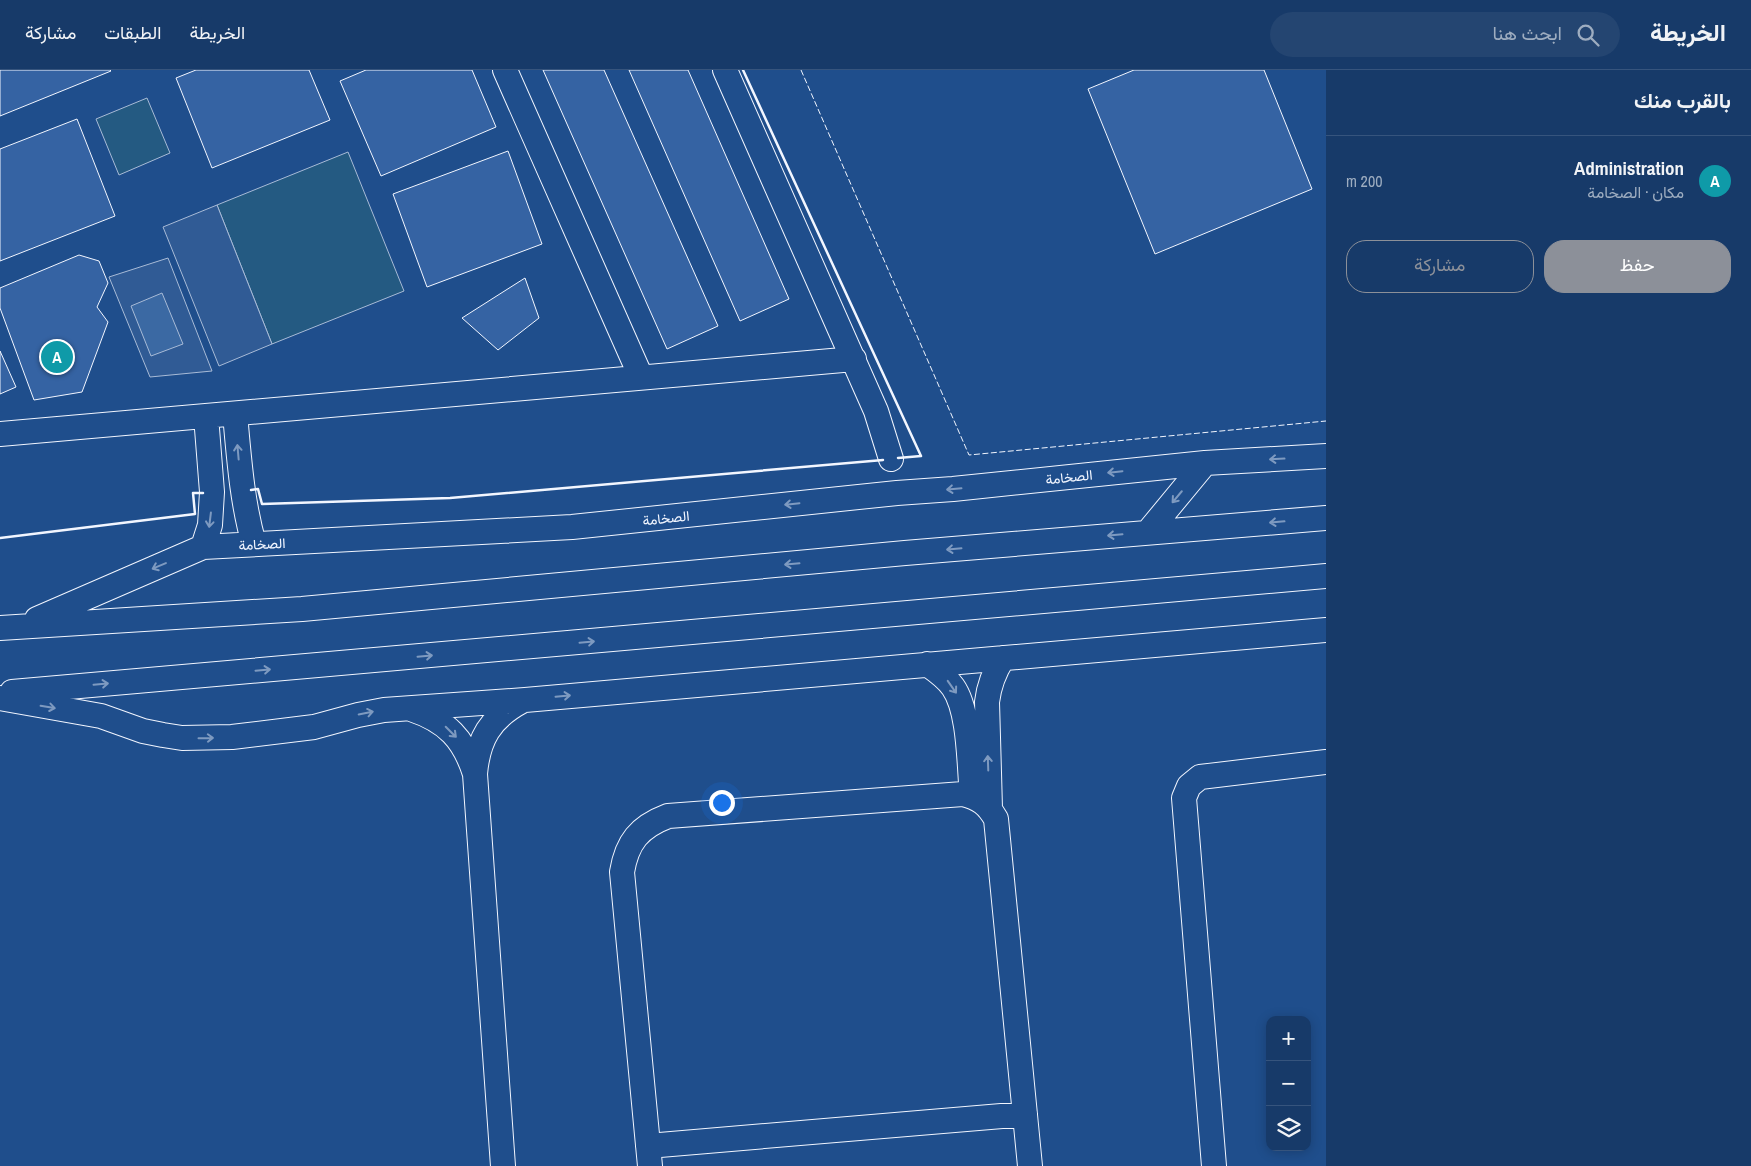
<!DOCTYPE html>
<html lang="ar">
<head>
<meta charset="utf-8">
<style>
	body { margin:0; font-family:"Archivo Narrow",Vazirmatn,sans-serif; background:#244571; color:#f1f3f6; direction:rtl }
	.controls { position:absolute; right:15px; bottom:15px; display:grid; overflow:hidden; border-radius:10px; box-shadow:0 2px 12px #0003 }
	.controls button { width:45px; height:45px; display:grid; place-items:center; padding:0; border:0; border-bottom:1px solid #36547d; background:#173a69; color:#f1f3f6; font:25px sans-serif }
	.you { position:absolute; left:721px; top:732px; width:18px; height:18px; margin:-12px; border:4px solid #fff; border-radius:50%; background:#1a73e8; box-shadow:0 0 0 8px #1a73e833 }
	.badge { display:grid; place-items:center; width:32px; height:32px; border-radius:50%; background:#8c9099; color:#fff; font-size:16px; font-weight:700 }
	.pin { position:absolute; translate:-50% -50%; border:2px solid #fff; box-shadow:0 1px 5px #0006 }
	.list { margin:0; padding:0; list-style:none }
	h2 { display:flex; justify-content:space-between; align-items:center; height:65px; margin:0; padding:0 20px; font-size:21px }
	h2 small { font-size:16px; font-weight:400; color:#9eadc0 }
	.list li { display:grid; grid-template-columns:32px 1fr auto; gap:15px; align-items:center; box-sizing:border-box; height:90px; padding:0 20px; border-top:1px solid #36547d }
	.list b { display:block; font-size:19px; white-space:nowrap }
	.list p { margin:0; font-size:16px; white-space:nowrap; color:#9eadc0 }
	.list em { font-size:16px; font-style:normal; color:#9eadc0 }
	.actions { display:flex; gap:10px; padding:15px 20px }
	.actions a { flex:1; padding:11px 0; border:1px solid #8c9099; border-radius:20px; text-align:center; font-size:18px; color:#8c9099 }
	.actions .main { background:#8c9099; color:#fff }
	.icon { flex:none; width:28px; height:28px; fill:none; stroke:currentColor; stroke-width:2; stroke-linecap:round; stroke-linejoin:round }
	.map { position:relative; flex:none; width:1326px; height:1096px; overflow:hidden; direction:ltr }
	header { display:flex; align-items:center; gap:30px; box-sizing:border-box; height:70px; padding:0 25px; background:#173a69; border-bottom:1px solid #36547d }
	header strong { font-size:24px }
	nav { display:flex; gap:28px; margin-inline-start:auto; font-size:18px }
	.search { width:350px; height:45px; background:#244571; display:flex; align-items:center; gap:12px; box-sizing:border-box; padding:0 18px; border-radius:28px; color:#9eadc0; font-size:19px }
	main { display:flex }
	aside { flex:1; background:#173a69 }
	.map>svg:first-child { display:block }
	.green { fill:#245a82; stroke:#a8bbd7 }
	.parking { fill:#305b95; stroke:#a8bbd7 }
	.water { fill:#3b69a3; stroke:#a8bbd7 }
	.building { fill:#3563a3; stroke:#f2f6ff }
	.lines { fill:none; stroke-linecap:round; stroke-linejoin:round }
	.street-casing { stroke:#f2f6ff; stroke-width:26 }
	.street { stroke:#1f4e8c; stroke-width:24 }
	.fence { stroke:#f2f6ff; stroke-width:1; stroke-dasharray:6 2.5; stroke-linecap:butt }
	.wall { stroke:#f2f6ff; stroke-width:2.5 }
	.oneway { stroke:#7e9ac0 }
	.labels { text-anchor:middle; stroke-width:4; stroke-linejoin:round; paint-order:stroke }
	.street-label { font-size:14px; fill:#f2f6ff; stroke:#1f4e8c }
</style>
</head>
<body>
<header>
<strong>الخريطة</strong>
<div class="search"><svg class="icon" aria-label="search" viewBox="0 0 24 24"><circle cx="10" cy="10" r="6"/><path d="M15 15l6 6"/></svg>ابحث هنا</div>
<nav><a>الخريطة</a><a>الطبقات</a><a>مشاركة</a></nav>
</header>
<main>
<aside>
<h2>بالقرب منك<small></small></h2>
<ul class="list">
<li><span class="badge" style="background:#0f9aa8">A</span><div><b>Administration</b><p>مكان · الصخامة</p></div><em>200 m</em></li>
</ul>
<div class="actions"><a class="main">حفظ</a><a>مشاركة</a></div>
</aside>
<div class="map">
<svg width="1326" height="1096" viewBox="0 0 1326 1096">
	<rect width="100%" height="100%" fill="#1f4e8c"/>
	<path class="green" d="M 147,28 L 170,83 L 119,105 L 96,49 Z
		M 348,82 L 404,221 L 272,274 L 217,135 Z"/>
	<path class="parking" d="M 217,135 L 272,274 L 219,296 L 163,157 Z
		M 168,188 L 212,301 L 150,307 L 109,207 Z"/>
	<path class="water" d="M 162,223 L 183,274 L 151,286 L 131,236 Z"/>
	<path class="building" d="M 0,0 L 110,0 L 111,1 L 0,46 Z
		M 196,0 L 309,0 L 330,50 L 212,98 L 176,8 Z
		M 366,0 L 472,0 L 496,57 L 381,106 L 340,11 Z
		M 543,0 L 604,0 L 718,256 L 667,279 Z
		M 629,0 L 688,0 L 789,229 L 740,251 Z
		M 1134,0 L 1264,0 L 1312,119 L 1155,184 L 1088,19 Z
		M 77,49 L 115,146 L 0,191 L 0,79 Z
		M 508,81 L 542,174 L 427,217 L 393,124 Z
		M 79,185 L 99,191 L 108,213 L 97,237 L 108,252 L 82,322 L 34,330 L 0,238 L 0,218 Z
		M 525,208 L 539,248 L 498,280 L 462,248 Z
		M 0,281 L 16,317 L 0,324 Z"/>
	<g class="lines">
		<defs>
			<path id="street" d="M 505,0 L 641,307
				M 725,0 L 876,341 L 891,389
				M 235,344 C 239,388 242,432 254,474
				M 0,364 L 854,289
				M 1148,462 L 1205,393
				M 203,477 L 210,455 L 212,422 L 206,346
				M 37,549 L 203,477 L 572,457 L 897,423 L 953,419 L 1205,393 L 1326,386
				M 0,558 L 302,539 L 905,483 L 1326,448
				M 927,594 C 937,601 946,607 953,617 C 970,641 969,696 972,726
				M 12,622 L 1326,506
				M 0,628 L 101,646 L 143,661 L 163,665 L 182,668 L 232,667 L 314,657 L 358,645 L 384,640 L 525,630 L 1326,560
				M 411,639 C 447,651 464,669 475,704
				M 990,738 L 987,632 C 989,615 994,602 1003,588
				M 648,1076 L 1025,1044
				M 503,1096 L 475,704 C 478,669 490,648 522,631
				M 650,1096 L 622,802 C 627,772 639,757 668,746 L 963,724 C 980,728 988,735 996,749 L 1030,1096
				M 1214,1096 L 1184,728 L 1189,716 L 1200,707 L 1326,692"/>
		</defs>
		<use href="#street" class="street-casing"/>
		<use href="#street" class="street"/>
		<path class="fence" d="M 801,0 L 969,385 L 1326,351"/>
		<path class="wall" d="M 743,0 L 921,386 L 898,388
			M 251,420 L 258,419 L 262,434 L 450,428 L 883,390
			M 0,468 L 195,444 L 193,423 L 203,423"/>
	</g>
	<defs><path id="oneway-shaft" d="M-6 0H5M1.5-3L5.5 0L1.5 3" fill="none" stroke-width="1.6" stroke-linecap="round" stroke-linejoin="round" transform="scale(1.25)"/></defs>
	<g class="oneway">
		<use href="#oneway-shaft" transform="translate(238 382) rotate(-95)"/>
		<use href="#oneway-shaft" transform="translate(1277 389) rotate(177)"/>
		<use href="#oneway-shaft" transform="translate(1115 402) rotate(174)"/>
		<use href="#oneway-shaft" transform="translate(954 419) rotate(175)"/>
		<use href="#oneway-shaft" transform="translate(1177 427) rotate(130)"/>
		<use href="#oneway-shaft" transform="translate(792 434) rotate(174)"/>
		<use href="#oneway-shaft" transform="translate(210 450) rotate(97)"/>
		<use href="#oneway-shaft" transform="translate(1277 452) rotate(175)"/>
		<use href="#oneway-shaft" transform="translate(1115 465) rotate(175)"/>
		<use href="#oneway-shaft" transform="translate(954 479) rotate(175)"/>
		<use href="#oneway-shaft" transform="translate(792 494) rotate(175)"/>
		<use href="#oneway-shaft" transform="translate(159 496) rotate(157)"/>
		<use href="#oneway-shaft" transform="translate(587 572) rotate(-5)"/>
		<use href="#oneway-shaft" transform="translate(425 586) rotate(-5)"/>
		<use href="#oneway-shaft" transform="translate(263 600) rotate(-5)"/>
		<use href="#oneway-shaft" transform="translate(101 614) rotate(-5)"/>
		<use href="#oneway-shaft" transform="translate(952 617) rotate(55)"/>
		<use href="#oneway-shaft" transform="translate(563 626) rotate(-5)"/>
		<use href="#oneway-shaft" transform="translate(48 637) rotate(9)"/>
		<use href="#oneway-shaft" transform="translate(366 643) rotate(-11)"/>
		<use href="#oneway-shaft" transform="translate(451 662) rotate(45)"/>
		<use href="#oneway-shaft" transform="translate(206 668) rotate(-1)"/>
		<use href="#oneway-shaft" transform="translate(988 693) rotate(-92)"/>
	</g>
	<g class="labels">
		<g class="street-label">
			<text transform="translate(1069 407) rotate(-6)" y="5">الصخامة</text>
			<text transform="translate(666 448) rotate(-6)" y="5">الصخامة</text>
			<text transform="translate(262 474) rotate(-3)" y="5">الصخامة</text>
		</g>
	</g>
</svg>
<div class="controls">
<button>+</button>
<button>−</button>
<button><svg class="icon" aria-label="layers" viewBox="0 0 24 24"><path d="M12 4l9 5-9 5-9-5zM3 14l9 5 9-5"/></svg></button>
</div>
<div class="you"></div>
<div class="pin badge" style="left:57px;top:287px;background:#0f9aa8">A</div>
</div>
</main>
</body>
</html>
